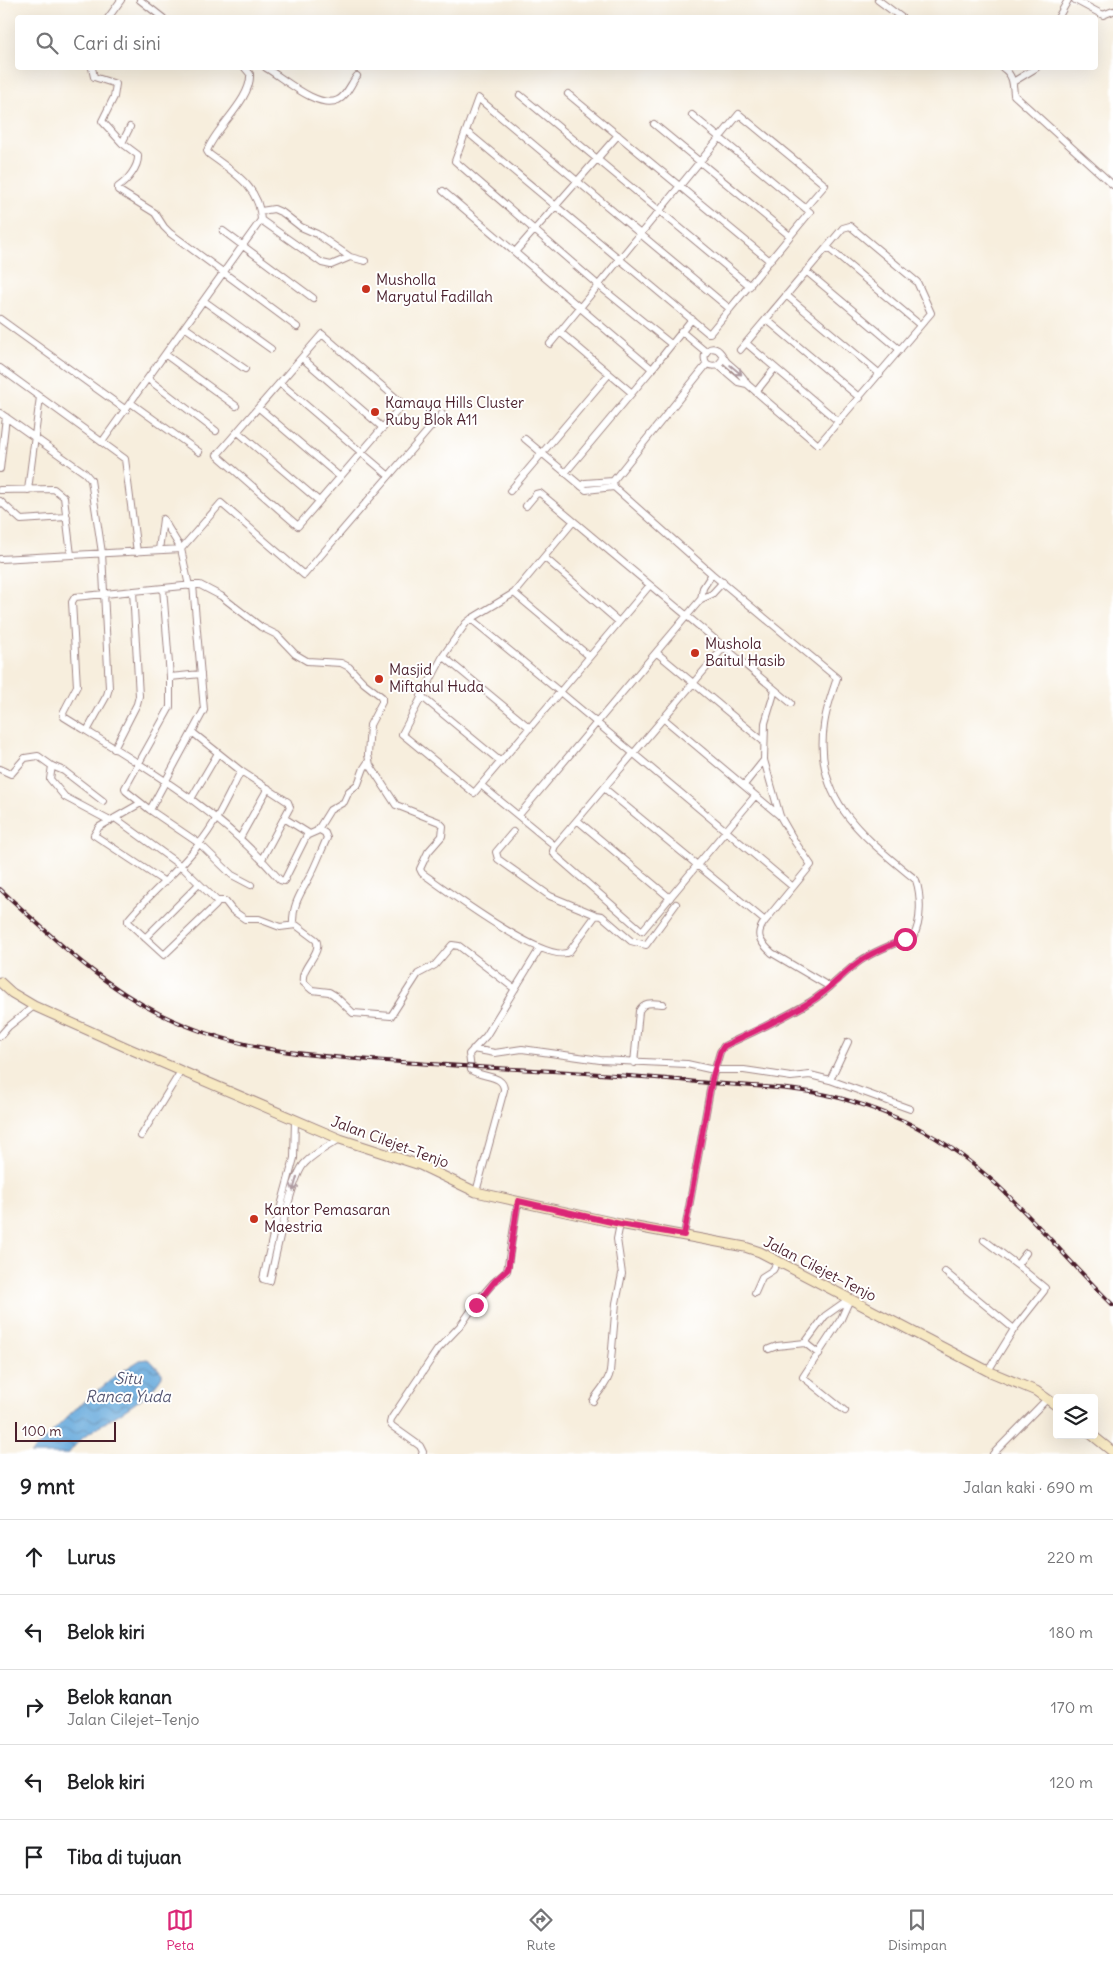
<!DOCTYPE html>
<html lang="id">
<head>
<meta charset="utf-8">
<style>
	body { margin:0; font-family:Delius,sans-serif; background:#f6f6f6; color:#202124 }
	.controls { position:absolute; right:15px; bottom:15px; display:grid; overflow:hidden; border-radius:5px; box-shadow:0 5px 20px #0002 }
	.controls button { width:45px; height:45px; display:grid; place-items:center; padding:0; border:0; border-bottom:1px solid #e0e0e0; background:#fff; color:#202124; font:25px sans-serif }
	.scale { position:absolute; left:15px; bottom:12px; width:101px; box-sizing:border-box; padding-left:5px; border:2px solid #4a1f2b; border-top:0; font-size:14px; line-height:18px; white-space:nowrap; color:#4a1f2b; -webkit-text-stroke:4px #fff; paint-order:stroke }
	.stop { position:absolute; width:15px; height:15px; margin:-11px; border:4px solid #db2777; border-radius:50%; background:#fff }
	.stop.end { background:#db2777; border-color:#fff; box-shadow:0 1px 5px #0008 }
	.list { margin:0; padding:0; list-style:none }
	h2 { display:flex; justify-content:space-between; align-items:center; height:65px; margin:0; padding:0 20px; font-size:21px }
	h2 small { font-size:16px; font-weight:400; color:#757577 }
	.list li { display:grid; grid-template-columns:32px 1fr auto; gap:15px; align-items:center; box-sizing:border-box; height:75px; padding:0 20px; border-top:1px solid #e0e0e0 }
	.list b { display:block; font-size:19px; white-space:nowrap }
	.list p { margin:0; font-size:16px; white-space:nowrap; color:#757577 }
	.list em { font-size:16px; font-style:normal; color:#757577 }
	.icon { flex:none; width:28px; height:28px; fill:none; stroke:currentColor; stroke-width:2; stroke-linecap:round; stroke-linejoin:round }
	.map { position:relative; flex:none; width:1113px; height:1454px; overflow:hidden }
	.search { position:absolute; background:#fff; box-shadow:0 5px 20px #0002; left:15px; right:15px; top:15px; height:55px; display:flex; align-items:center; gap:12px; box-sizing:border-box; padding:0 18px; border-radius:5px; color:#757577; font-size:19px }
	.sheet { height:440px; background:#fff }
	nav { display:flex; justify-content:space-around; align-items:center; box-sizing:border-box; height:70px; border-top:1px solid #e0e0e0; background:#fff; font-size:14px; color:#757577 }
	nav a { display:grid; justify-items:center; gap:2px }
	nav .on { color:#db2777 }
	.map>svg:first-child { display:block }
	.water { fill:url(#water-waves); stroke:#596484 }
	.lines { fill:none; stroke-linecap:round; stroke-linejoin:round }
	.minor-casing { stroke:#a08684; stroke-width:8 }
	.secondary-casing { stroke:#a08684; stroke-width:11 }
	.minor { stroke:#fff; stroke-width:6 }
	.secondary { stroke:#f7e9c3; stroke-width:9 }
	.rail-casing { stroke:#4a1f2b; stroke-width:4 }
	.rail { stroke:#fff; stroke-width:2; stroke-dasharray:5.5; stroke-linecap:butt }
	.oneway { stroke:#ae9aa0 }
	.route { stroke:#db2777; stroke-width:6 }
	.poi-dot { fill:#c8321e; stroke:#fff; stroke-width:2 }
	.labels { text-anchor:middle; stroke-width:4; stroke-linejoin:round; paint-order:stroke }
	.poi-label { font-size:15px; fill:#4a1f2b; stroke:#fff; text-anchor:start }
	.street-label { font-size:15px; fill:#4a1f2b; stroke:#fff }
	.water-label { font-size:16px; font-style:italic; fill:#565772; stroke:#fff }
</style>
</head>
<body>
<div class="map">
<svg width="1113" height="1454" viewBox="0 0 1113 1454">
	<defs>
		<pattern id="water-waves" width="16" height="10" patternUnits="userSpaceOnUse" patternTransform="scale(1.25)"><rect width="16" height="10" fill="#68aadc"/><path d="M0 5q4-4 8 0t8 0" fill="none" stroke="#588ab3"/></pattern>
	</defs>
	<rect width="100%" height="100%" fill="#fff"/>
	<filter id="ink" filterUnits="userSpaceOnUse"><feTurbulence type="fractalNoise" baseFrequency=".02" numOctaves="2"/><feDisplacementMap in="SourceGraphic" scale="10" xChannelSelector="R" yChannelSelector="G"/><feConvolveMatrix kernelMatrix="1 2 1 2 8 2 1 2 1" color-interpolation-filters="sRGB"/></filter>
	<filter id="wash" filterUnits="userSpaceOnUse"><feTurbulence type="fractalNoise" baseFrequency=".0096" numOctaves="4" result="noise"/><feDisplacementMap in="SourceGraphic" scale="20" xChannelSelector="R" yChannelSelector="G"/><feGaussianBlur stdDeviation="1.12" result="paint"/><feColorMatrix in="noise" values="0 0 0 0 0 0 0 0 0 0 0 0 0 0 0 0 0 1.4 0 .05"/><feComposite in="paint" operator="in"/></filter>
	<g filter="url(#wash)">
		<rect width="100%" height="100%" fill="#f7eedd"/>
		<path class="water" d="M 147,1359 L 151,1361 L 162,1373 L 162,1376 C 146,1403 108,1418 84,1437 C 78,1441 73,1448 68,1454 L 30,1454 L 73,1411 L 118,1374 L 140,1360 Z"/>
	</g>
	<g filter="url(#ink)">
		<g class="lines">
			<defs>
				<path id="minor" d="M 140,0 L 163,18
					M 878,0 L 902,18
					M 1075,0 L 1103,15 L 1113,11
					M 108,18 L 121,0
					M 1058,18 L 1068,0
					M 92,68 L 94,77 L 116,84 L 114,97 L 102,121 L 122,143
					M 266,68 C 282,77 318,110 338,100 C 347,96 351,83 357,76
					M 1003,68 C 1013,75 1013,83 1014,95 L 1113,185
					M 1013,82 L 1036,68
					M 568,94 L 770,261
					M 520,95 L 750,286
					M 654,124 L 790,236
					M 130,127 L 122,143 L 138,155 C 139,167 127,181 118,187 L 118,190 L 155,213 L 164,227 L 170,233 L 297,327
					M 466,131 L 708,333 L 710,333 L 810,212 L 692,115
					M 443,191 L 652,369 L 692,319
					M 261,211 L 274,209 L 283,213 L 301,227 L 317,234 L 350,257
					M 261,220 L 322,263 L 331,265 L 350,257 L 365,261
					M 223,231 L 313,298
					M 827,247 L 920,325
					M 515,252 L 618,135
					M 806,271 L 900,350
					M 786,295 L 880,374
					M 204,301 L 271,349
					M 0,319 L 126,410
					M 766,319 L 860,398
					M 186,328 L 245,369
					M 681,331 L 706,352
					M 560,332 L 632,393
					M 322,334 L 403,404 L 298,526 L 217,455 Z
					M 746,343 L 839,422
					M 550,344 L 739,114 L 825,185 L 805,208
					M 671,344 L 598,285 L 455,161 L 478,98 L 730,309
					M 166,355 L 236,406
					M 302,358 L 383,428
					M 723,359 L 718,365 C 698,370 703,344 716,349 C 722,351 723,359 728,363 C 736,370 743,375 747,384 L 817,444 L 819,444 L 931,313 L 917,282 L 850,226 L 843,228 L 740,350
					M 718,365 L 738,382 L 747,384
					M 0,368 L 125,459 L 137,552
					M 148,379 L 216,431
					M 280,383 L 389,476
					M 756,392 L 775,368
					M 131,403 L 199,452
					M 259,408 L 340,477
					M 0,413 L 85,473 L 91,480 L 102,553 L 109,688 L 107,695 L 87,731
					M 238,432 L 319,501
					M 525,439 L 586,490 L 614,487
					M 102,442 L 261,220 C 260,187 233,172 209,154 L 207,151 C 215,128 252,99 250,74 L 245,68
					M 0,469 L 6,417
					M 565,473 L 652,369
					M 613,481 L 614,487 L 712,574 L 837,678 C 832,693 826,709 824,725 C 813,800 864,837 916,880 C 921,895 922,922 913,937 C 895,943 876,950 860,961 C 843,973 829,991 810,1002 C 782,1019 753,1032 724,1046 L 720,1052 L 712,1079 L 684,1235
					M 581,486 L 585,483 L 613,481 L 707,364
					M 0,490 L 54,489 L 64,497 L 71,555
					M 28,490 L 40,397
					M 510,491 L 609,374
					M 0,501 L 21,520 L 67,517
					M 526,506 L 536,494 L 540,493 L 791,703
					M 163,519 L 181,549 L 221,503 L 304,575 L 442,414
					M 159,550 L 163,519
					M 544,557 L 619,622
					M 0,559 L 181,549 L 189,586
					M 193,585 L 200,585 L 221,596 L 261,627 L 277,635 L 295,654 L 307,661 L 341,663 L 349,667 L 364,683 L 382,697 L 382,702 L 370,725 L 368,755 L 370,765 L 396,805 L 439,822 L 443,826 L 442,836 L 428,852 L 420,869 L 422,873 C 445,889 545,965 569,952 L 596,915 L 602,916 L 631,941 L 646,945 L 676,904
					M 650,585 L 560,692 L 793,887
					M 163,588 L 170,677 L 170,707 L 125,788 L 126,791 L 150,810 L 200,844 L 232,875 L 251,885
					M 514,593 L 589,656
					M 701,599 L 703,588 L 712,574
					M 471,619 L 560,692 L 474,793 L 402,734 L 443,656 L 466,623 L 471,619 L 514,593 L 573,522
					M 724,647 L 604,788 L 765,921 L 811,865 L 795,842 L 780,816 L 764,760 L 765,723 L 775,690
					M 657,653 L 763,741
					M 443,656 L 530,728
					M 170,677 L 201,674
					M 421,696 L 501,762
					M 663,718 L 780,816
					M 114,749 L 137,704 L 139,696 L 133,591
					M 52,766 L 50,779 L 65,797 L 110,821
					M 0,769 L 11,774 L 25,758 L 38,756 L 52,766 L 64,771 L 103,801
					M 744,785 L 764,760
					M 482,786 L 555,846 L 577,820
					M 604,788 L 577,820 L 670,898
					M 191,799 L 218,753
					M 141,803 L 99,827 L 94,835 L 165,882
					M 150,810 L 204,710 L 193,585 L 75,597 L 72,602 L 77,686 L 63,713 L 64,717 C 143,766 219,809 280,880 L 284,881 L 308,833 L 284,818 L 290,807 L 288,802 L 241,771 L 192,732
					M 519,815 L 701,599 L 712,594 L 723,582
					M 115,818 L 181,866 L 217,901 L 216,905 L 164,955 L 128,922 L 128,920 C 150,893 178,872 199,844 C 217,822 228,796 241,771
					M 513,832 L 496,852 L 498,859 L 550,896 L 596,915
					M 308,835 L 317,831 L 330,810 L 344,802 L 349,791 L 358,784 L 364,768 L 368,762
					M 240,838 L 268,788
					M 555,846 L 553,851 L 555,855 L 642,931 L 755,796
					M 262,859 L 284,818
					M 217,901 L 225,901 L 232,910 L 245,919 L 259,919 L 280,927 L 296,925 L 316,940 C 323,953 300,967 303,982 L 312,990 L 329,992 L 334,995 L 353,1013 L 391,1016 L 418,974 L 435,965 L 452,945 L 459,946 L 515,989
					M 765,921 C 754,935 760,942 772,953 L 830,987
					M 293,925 C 292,906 300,894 309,878 C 316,865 321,851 327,838 L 325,833 L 318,829
					M 145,938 L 199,884
					M 0,1036 L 8,1027 L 34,1006
					M 473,1049 L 495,1053 L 522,1049 L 600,1060 L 687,1064 L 714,1070 L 744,1070 L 791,1077 L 810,1075 L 830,1080 L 848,1042
					M 634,1063 L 639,1011 C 644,1001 652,1003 663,1004
					M 830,1080 L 910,1109
					M 295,1120 L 294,1158 L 273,1235 L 263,1279 L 270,1281 C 275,1259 291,1176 305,1163 C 314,1153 329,1146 340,1139
					M 141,1136 L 181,1071
					M 476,1192 L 504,1090 C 504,1074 481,1078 471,1070 L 469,1054 L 486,1036 L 540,948
					M 984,1240 L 1017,1265 L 1026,1253
					M 945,1272 L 1014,1329 L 988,1371
					M 755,1293 L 762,1277 L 773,1270 L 778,1261
					M 1014,1329 L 1044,1291 L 1045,1288 L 1017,1265
					M 805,1343 L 819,1354
					M 769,1349 L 777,1346 L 805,1343 L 825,1316 L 849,1299
					M 593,1401 C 599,1390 608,1384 610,1372 L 616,1303 L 622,1274 L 617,1239 L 620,1224
					M 845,1411 L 803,1377 L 841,1319 L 850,1299
					M 422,1454 L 423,1452 L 420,1446 L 392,1426 L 390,1423 L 391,1419 L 438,1349 L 461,1325 L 480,1298 L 494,1282 L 507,1271 L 518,1201
					M 993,1454 L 1047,1399"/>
				<path id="secondary" d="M 0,982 L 12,993 L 34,1006 L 130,1049 L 340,1139 L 420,1165 L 476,1192 L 620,1224 L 745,1247 L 760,1252 L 988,1371 L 1036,1391 L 1057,1406
					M 1092,1435 L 1113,1452"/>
			</defs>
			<use href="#minor" class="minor-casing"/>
			<use href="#secondary" class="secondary-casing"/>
			<use href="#minor" class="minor"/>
			<use href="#secondary" class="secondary"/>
			<defs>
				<path id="rail" d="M 0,889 C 50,935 100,985 162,1015 C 244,1055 328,1057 417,1063 C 510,1070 604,1072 697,1082 C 732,1085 768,1086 803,1091 C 838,1095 872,1107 904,1121 C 993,1162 1045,1239 1113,1305"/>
			</defs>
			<use href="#rail" class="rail-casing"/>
			<use href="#rail" class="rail"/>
		</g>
		<defs><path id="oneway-shaft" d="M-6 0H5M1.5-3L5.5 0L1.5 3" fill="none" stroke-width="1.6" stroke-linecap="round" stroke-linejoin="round" transform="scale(1.25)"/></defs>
		<g class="oneway">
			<use href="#oneway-shaft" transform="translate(736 370) rotate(40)"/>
			<use href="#oneway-shaft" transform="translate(295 1184) rotate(106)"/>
		</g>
	</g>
	<g class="lines" filter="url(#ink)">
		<path class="route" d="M 476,1305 L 494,1282 L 508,1269 L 518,1201 L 620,1224 L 684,1235 L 712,1079 L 720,1052 L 724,1046 C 753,1032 782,1019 810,1002 C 829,991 843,973 860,961 C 874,951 890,946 905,939"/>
	</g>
	<g class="poi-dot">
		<circle cx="366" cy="289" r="5"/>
		<circle cx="375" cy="412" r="5"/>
		<circle cx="695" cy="653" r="5"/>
		<circle cx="379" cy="679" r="5"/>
		<circle cx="254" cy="1219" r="5"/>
	</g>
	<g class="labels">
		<g class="poi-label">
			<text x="376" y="285">Musholla<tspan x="376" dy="17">Maryatul Fadillah</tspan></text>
			<text x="385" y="408">Kamaya Hills Cluster<tspan x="385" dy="17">Ruby Blok A11</tspan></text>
			<text x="705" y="649">Mushola<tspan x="705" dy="17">Baitul Hasib</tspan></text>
			<text x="389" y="675">Masjid<tspan x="389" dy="17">Miftahul Huda</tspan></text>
			<text x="264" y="1215">Kantor Pemasaran<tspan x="264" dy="17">Maestria</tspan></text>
		</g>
		<g class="street-label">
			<text transform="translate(390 1142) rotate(20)" y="5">Jalan Cilejet–Tenjo</text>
			<text transform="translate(820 1269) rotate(27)" y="5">Jalan Cilejet–Tenjo</text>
		</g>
		<g class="water-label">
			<text x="128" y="1384">Situ<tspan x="128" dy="18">Ranca Yuda</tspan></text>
		</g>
	</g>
</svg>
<div class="controls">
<button><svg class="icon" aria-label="layers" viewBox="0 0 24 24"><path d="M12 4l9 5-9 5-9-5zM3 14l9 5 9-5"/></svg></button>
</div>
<div class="scale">100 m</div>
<div class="stop" style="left:905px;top:939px"></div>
<div class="stop end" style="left:476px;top:1305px"></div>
<div class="search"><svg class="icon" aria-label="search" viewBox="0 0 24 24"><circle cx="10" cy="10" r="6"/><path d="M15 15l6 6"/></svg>Cari di sini</div>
</div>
<section class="sheet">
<h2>9 mnt<small>Jalan kaki · 690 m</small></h2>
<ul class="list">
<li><svg class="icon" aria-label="ahead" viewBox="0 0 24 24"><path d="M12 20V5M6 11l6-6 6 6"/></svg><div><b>Lurus</b></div><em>220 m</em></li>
<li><svg class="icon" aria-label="left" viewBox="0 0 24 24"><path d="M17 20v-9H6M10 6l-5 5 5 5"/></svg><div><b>Belok kiri</b></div><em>180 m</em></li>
<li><svg class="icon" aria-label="right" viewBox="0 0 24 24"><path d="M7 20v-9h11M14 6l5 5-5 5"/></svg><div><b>Belok kanan</b><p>Jalan Cilejet–Tenjo</p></div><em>170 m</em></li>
<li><svg class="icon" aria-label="left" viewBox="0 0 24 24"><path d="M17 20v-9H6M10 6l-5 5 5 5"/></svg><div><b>Belok kiri</b></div><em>120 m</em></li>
<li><svg class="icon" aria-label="arrive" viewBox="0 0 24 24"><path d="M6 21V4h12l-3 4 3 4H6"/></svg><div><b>Tiba di tujuan</b></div></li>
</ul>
</section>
<nav>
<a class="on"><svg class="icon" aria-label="map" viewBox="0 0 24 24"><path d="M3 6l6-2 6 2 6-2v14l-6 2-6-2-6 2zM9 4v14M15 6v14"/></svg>Peta</a>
<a><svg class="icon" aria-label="directions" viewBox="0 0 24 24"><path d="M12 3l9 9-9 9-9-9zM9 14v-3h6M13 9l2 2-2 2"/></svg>Rute</a>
<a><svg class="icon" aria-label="saved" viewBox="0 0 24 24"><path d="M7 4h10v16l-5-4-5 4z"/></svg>Disimpan</a>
</nav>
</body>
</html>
